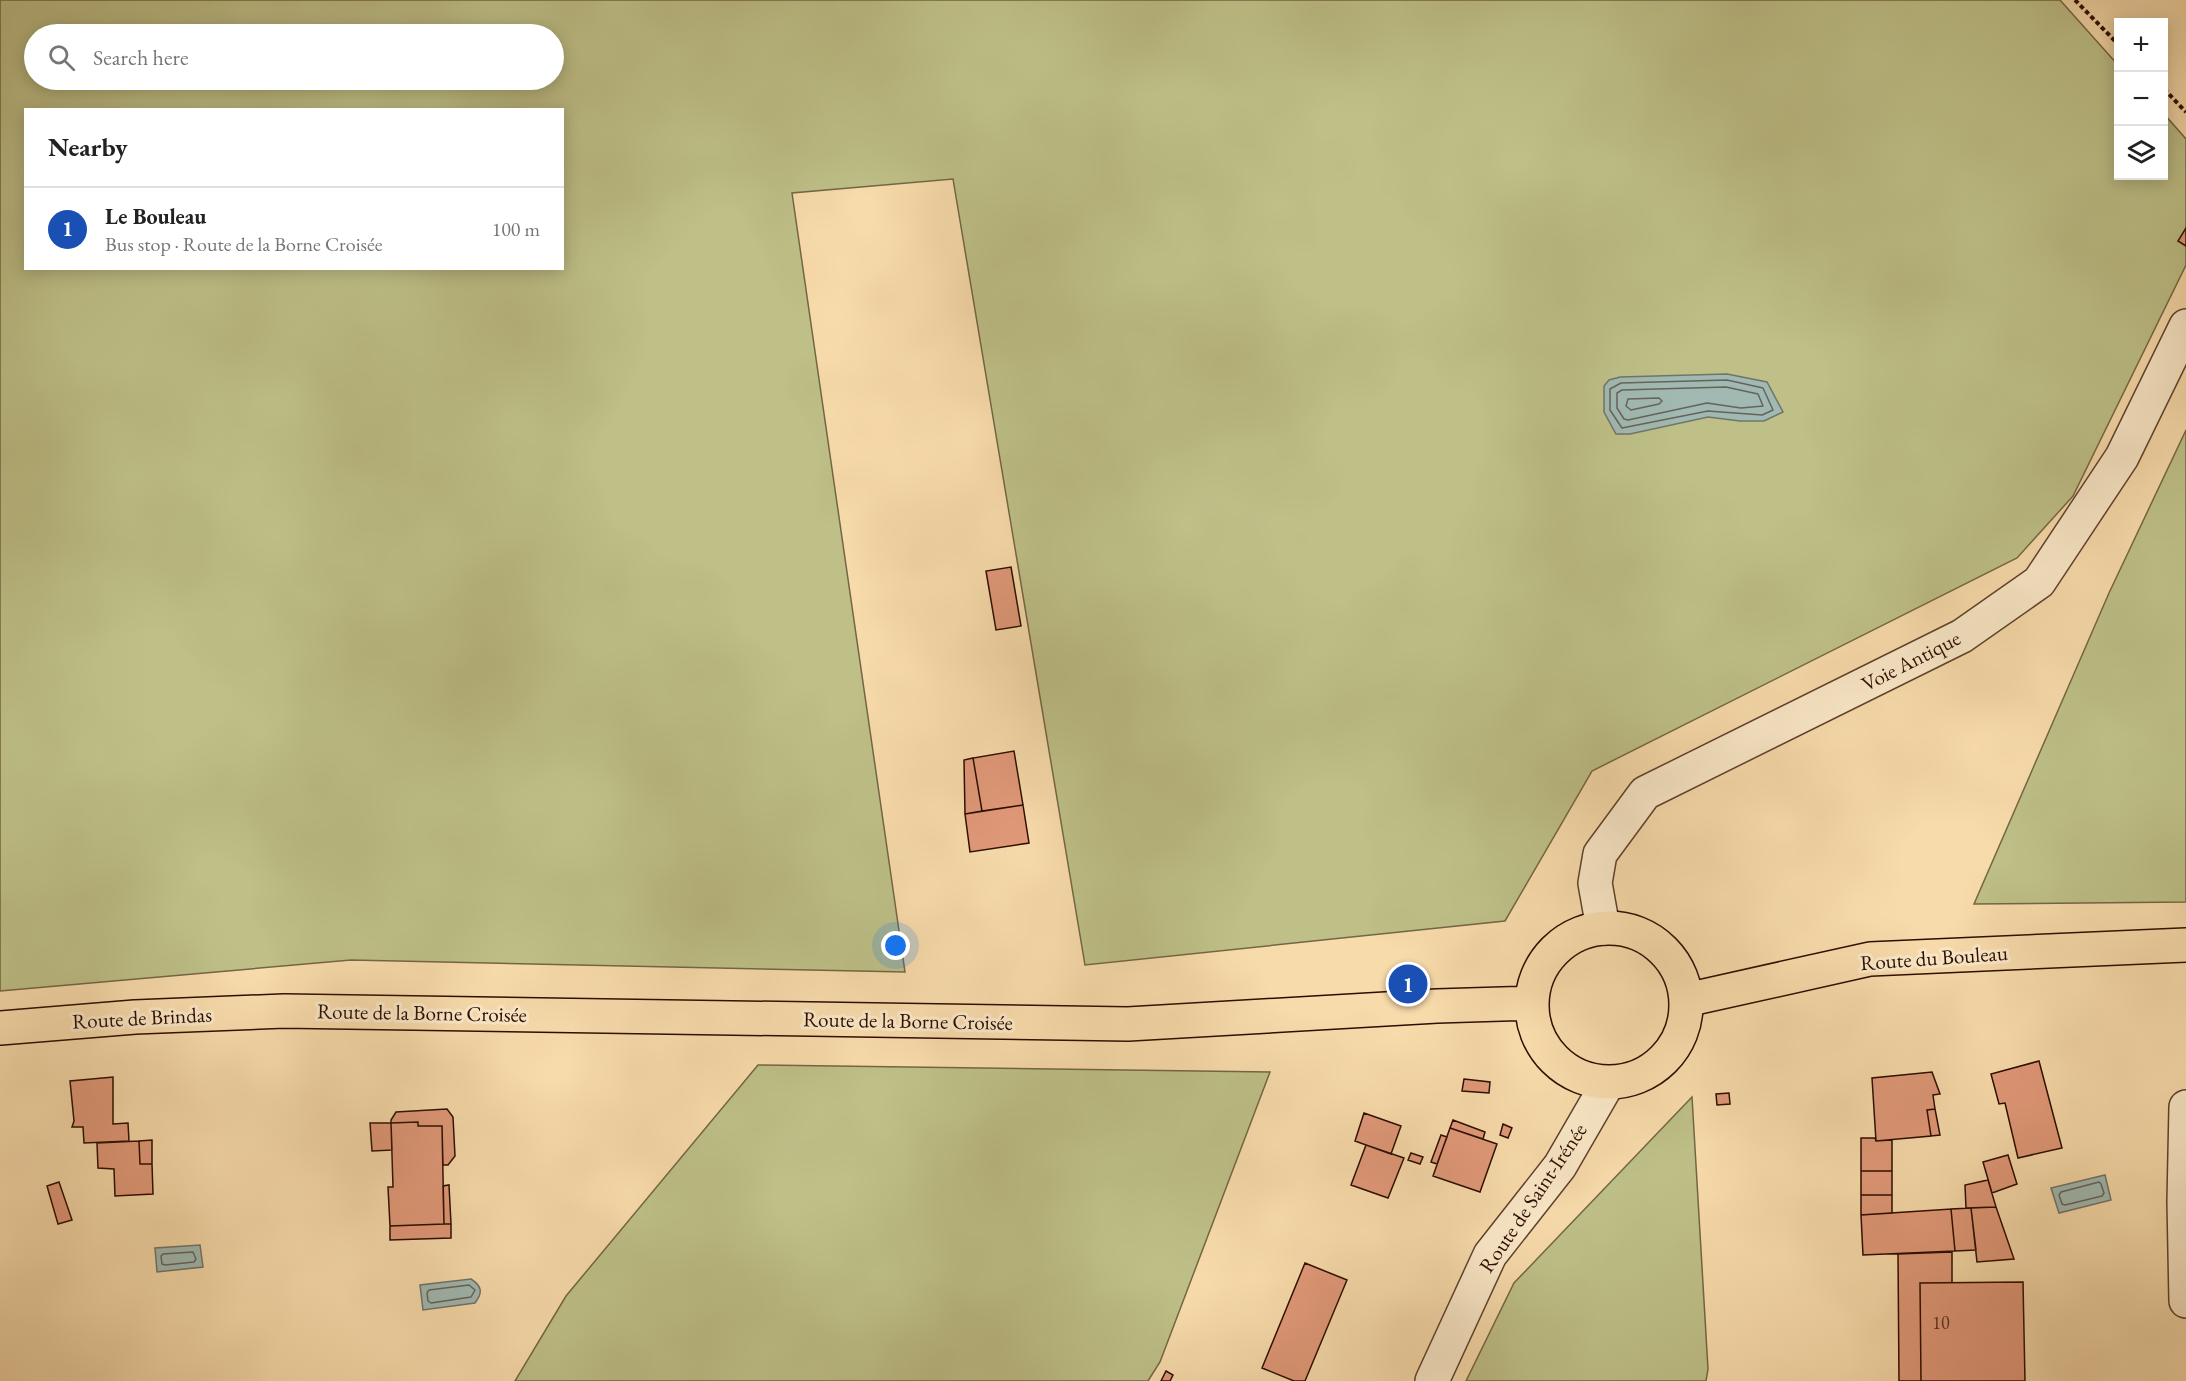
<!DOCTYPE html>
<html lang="en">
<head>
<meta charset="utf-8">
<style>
	body { margin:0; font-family:"EB Garamond",serif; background:#f2f2f2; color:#222 }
	.controls { position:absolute; right:18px; top:18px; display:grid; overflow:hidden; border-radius:0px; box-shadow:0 3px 15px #0003 }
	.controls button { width:54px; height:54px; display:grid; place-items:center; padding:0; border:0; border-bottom:2px solid #e0e0e0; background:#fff; color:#222; font:30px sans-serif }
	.you { position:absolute; left:896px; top:946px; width:21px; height:21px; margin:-15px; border:4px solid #fff; border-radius:50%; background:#1a73e8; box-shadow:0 0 0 9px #1a73e833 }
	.badge { display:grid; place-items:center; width:39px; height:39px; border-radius:50%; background:#8f2418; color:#fff; font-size:20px; font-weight:700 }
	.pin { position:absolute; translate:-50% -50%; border:3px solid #fff; box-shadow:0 2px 6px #0006 }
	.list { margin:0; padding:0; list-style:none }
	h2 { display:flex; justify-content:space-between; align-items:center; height:78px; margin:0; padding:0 24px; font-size:26px }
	h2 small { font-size:20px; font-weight:400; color:#767676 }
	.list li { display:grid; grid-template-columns:39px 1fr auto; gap:18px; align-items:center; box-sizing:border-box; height:84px; padding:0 24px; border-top:2px solid #e0e0e0 }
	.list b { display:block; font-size:22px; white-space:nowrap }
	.list p { margin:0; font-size:20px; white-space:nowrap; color:#767676 }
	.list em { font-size:20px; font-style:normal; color:#767676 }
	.icon { flex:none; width:33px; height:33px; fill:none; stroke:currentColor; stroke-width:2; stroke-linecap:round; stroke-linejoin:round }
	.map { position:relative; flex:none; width:2186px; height:1381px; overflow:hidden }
	.search { position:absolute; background:#fff; box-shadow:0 3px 15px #0003; left:24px; top:24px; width:540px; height:66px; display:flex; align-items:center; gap:15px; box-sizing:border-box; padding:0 21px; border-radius:33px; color:#767676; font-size:22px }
	.panel { position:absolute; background:#fff; box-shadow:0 3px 15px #0003; left:24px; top:108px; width:540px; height:162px; border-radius:0px }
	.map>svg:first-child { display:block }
	.green { fill:#bec088; stroke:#746644; stroke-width:1.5; fill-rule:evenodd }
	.water { fill:#a0b9b2; stroke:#71746b; stroke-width:1.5 }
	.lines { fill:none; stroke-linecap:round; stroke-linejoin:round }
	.shore { stroke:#66635a; stroke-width:1.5 }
	.building { fill:#e19979; stroke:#2b0d01; stroke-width:1.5 }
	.minor-casing { stroke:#5e402c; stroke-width:36 }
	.major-casing { stroke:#2b0d01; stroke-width:36 }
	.path { stroke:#2b0d01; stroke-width:4; stroke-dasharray:4.5 3; stroke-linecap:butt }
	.minor { stroke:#fae8c8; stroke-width:33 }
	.major { stroke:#f8dbab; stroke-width:33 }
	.labels { text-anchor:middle; stroke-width:6; stroke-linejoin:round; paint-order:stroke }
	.number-label { font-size:18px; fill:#58301f }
	.street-label { font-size:21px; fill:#2b0d01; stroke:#fae8c8 }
</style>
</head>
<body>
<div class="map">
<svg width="2186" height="1381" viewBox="0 0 2186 1381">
	<rect width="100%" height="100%" fill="#f8dbab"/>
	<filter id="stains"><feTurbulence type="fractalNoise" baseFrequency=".00333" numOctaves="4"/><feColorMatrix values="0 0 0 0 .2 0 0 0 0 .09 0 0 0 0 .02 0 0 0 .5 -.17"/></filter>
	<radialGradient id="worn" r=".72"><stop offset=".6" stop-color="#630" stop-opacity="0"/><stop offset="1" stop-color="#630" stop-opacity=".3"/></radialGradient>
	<path class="green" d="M 0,0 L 2060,0 L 2118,65 L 2118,176 L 2164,176 L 2164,114 L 2186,139 L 2186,265 L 2073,496 L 2017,558 L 1592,771 L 1505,921 L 1085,965 L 953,179 L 792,193 L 905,972 L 351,960 L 0,991 ZM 34,34 L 554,34 L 554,80 L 34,80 ZM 26,110 L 562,110 L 562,268 L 26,268 Z
		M 2186,430 L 2186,902 L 1974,904 L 2109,593 Z
		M 758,1065 L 1270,1072 L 1160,1362 L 1148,1381 L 515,1381 L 566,1296 Z
		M 1692,1097 L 1708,1369 L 1706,1381 L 1466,1381 L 1514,1283 Z"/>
	<path class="water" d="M 1727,374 L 1767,382 L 1783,412 L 1764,421 L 1740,421 L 1708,417 L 1630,434 L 1616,434 L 1604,412 L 1604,386 L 1609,380 L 1620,377 Z
		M 2105,1175 L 2111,1200 L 2059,1213 L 2051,1188 Z
		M 200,1245 L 203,1267 L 157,1272 L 155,1248 Z
		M 471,1279 C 482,1286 483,1293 475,1303 L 423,1310 L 420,1285 Z"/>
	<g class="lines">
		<path class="shore" d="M 1727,380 L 1763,388 L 1773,410 L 1762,415 L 1708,411 L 1622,428 L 1610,410 L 1610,389 L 1621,383 Z
			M 1726,387 L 1758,394 L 1763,406 L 1741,408 L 1707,403 L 1628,420 L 1624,419 L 1617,408 L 1617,393 L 1622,390 Z
			M 1659,398 L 1662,401 L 1659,404 L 1631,410 L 1626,406 L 1628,399 Z
			M 2099,1182 L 2101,1184 L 2104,1193 L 2102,1196 L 2065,1205 L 2062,1204 L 2059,1195 L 2061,1192 Z
			M 193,1252 L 196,1259 L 194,1262 L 165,1265 L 162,1264 L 161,1256 L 163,1254 Z
			M 469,1285 L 475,1290 L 471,1297 L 431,1303 L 428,1301 L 427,1293 L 429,1290 Z"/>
	</g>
	<path class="building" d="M 2186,228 L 2186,246 L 2178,241 Z
		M 1011,567 L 1021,626 L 996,630 L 986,571 Z
		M 1014,751 L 1023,805 L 982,811 L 973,758 Z
		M 973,758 L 982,811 L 965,814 L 964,760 Z
		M 1023,805 L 1029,843 L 970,852 L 965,814 Z
		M 2039,1061 L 2062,1148 L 2018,1158 L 2005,1103 L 1999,1104 L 1991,1074 Z
		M 1932,1072 L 1940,1094 L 1933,1095 L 1935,1109 L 1927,1110 L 1931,1136 L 1876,1141 L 1872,1078 Z
		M 113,1077 L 113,1124 L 128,1123 L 129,1141 L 84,1143 L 83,1127 L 72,1127 L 74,1121 L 70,1081 Z
		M 1464,1079 L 1490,1082 L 1489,1093 L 1462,1091 Z
		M 1729,1093 L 1730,1104 L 1717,1105 L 1716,1094 Z
		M 447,1109 L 453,1117 L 455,1156 L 448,1165 L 443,1165 L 442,1126 L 418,1126 L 418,1122 L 391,1123 L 391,1120 L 396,1112 Z
		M 1935,1109 L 1940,1135 L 1931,1136 L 1927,1110 Z
		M 1364,1113 L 1401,1126 L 1391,1154 L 1355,1141 Z
		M 1453,1120 L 1485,1132 L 1483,1139 L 1450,1128 Z
		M 418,1122 L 418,1126 L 442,1126 L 444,1224 L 390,1226 L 388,1187 L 393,1187 L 391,1123 Z
		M 370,1123 L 391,1123 L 392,1150 L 372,1151 Z
		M 1503,1124 L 1512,1128 L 1508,1138 L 1500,1135 Z
		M 1450,1128 L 1497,1144 L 1480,1192 L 1433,1176 Z
		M 1441,1135 L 1447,1137 L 1437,1164 L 1431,1162 Z
		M 1861,1138 L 1875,1138 L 1876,1141 L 1892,1140 L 1892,1171 L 1861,1171 Z
		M 152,1140 L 152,1164 L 140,1164 L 139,1141 Z
		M 139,1141 L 140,1164 L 152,1164 L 153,1194 L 115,1196 L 114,1169 L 98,1168 L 97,1143 Z
		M 1366,1145 L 1404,1158 L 1388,1198 L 1351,1185 Z
		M 1411,1153 L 1423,1157 L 1420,1164 L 1408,1160 Z
		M 2008,1155 L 2017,1184 L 1992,1193 L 1983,1162 Z
		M 1861,1171 L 1892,1171 L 1892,1195 L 1861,1195 Z
		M 1988,1180 L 1996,1207 L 1966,1208 L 1965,1185 Z
		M 59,1182 L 72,1220 L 58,1224 L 47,1186 Z
		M 449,1185 L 451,1224 L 444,1224 L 443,1186 Z
		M 1861,1195 L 1892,1195 L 1892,1213 L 1861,1215 Z
		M 1996,1207 L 2014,1259 L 1977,1262 L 1971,1208 Z
		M 1971,1208 L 1976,1250 L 1955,1251 L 1951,1209 Z
		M 1951,1209 L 1955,1251 L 1863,1255 L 1861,1215 Z
		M 444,1224 L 451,1224 L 451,1238 L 390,1240 L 390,1226 Z
		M 1952,1252 L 1952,1283 L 1920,1283 L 1921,1381 L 1899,1381 L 1898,1254 Z
		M 1305,1263 L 1347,1280 L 1305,1381 L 1294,1381 L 1262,1368 Z
		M 2023,1282 L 2025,1381 L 1921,1381 L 1920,1283 Z
		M 1166,1371 L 1173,1375 L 1170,1381 L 1161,1381 Z"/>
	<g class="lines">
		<defs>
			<path id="minor" d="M 1603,928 L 1595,883 L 1600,854 L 1645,793 L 1962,636 L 2039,582 L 2122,457 L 2186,326
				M 2186,1107 L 2184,1202 L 2186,1301
				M 1432,1381 L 1490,1255 L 1560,1166 L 1608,1083"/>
			<path id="major" d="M1532 1005a77 77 0 1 1 154 0a77 77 0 1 1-154 0Z
				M 1686,1000 L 1870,959 L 2186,945
				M 0,1028 L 135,1017 L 284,1011 L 1128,1024 L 1437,1006 L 1531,1003"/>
		</defs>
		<use href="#minor" class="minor-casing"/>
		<use href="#major" class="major-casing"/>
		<path class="path" d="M 2075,0 L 2118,44
			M 2164,89 L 2186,112"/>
		<use href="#minor" class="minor"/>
		<use href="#major" class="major"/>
	</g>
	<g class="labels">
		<g class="number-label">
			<text x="1941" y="1329">10</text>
		</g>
		<g class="street-label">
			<text transform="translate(1911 661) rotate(-27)" y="7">Voie Antique</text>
			<text transform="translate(1934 958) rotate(-4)" y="7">Route du Bouleau</text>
			<text transform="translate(422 1013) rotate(1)" y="7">Route de la Borne Croisée</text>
			<text transform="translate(142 1018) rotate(-3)" y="7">Route de Brindas</text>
			<text transform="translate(908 1021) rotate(1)" y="7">Route de la Borne Croisée</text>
			<text transform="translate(1533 1198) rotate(-56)" y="7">Route de Saint-Irénée</text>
		</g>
	</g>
	<rect width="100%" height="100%" filter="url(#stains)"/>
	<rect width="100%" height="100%" fill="url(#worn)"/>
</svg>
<div class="controls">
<button>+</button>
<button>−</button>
<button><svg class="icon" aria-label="layers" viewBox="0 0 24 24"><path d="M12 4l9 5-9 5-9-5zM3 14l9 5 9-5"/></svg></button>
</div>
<div class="you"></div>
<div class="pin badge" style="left:1408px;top:984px;background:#1a4fb4">1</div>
<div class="search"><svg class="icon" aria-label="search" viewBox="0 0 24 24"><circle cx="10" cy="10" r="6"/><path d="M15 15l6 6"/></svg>Search here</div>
<section class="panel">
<h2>Nearby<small></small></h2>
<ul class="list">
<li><span class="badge" style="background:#1a4fb4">1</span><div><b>Le Bouleau</b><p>Bus stop · Route de la Borne Croisée</p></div><em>100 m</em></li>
</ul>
</section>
</div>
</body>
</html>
